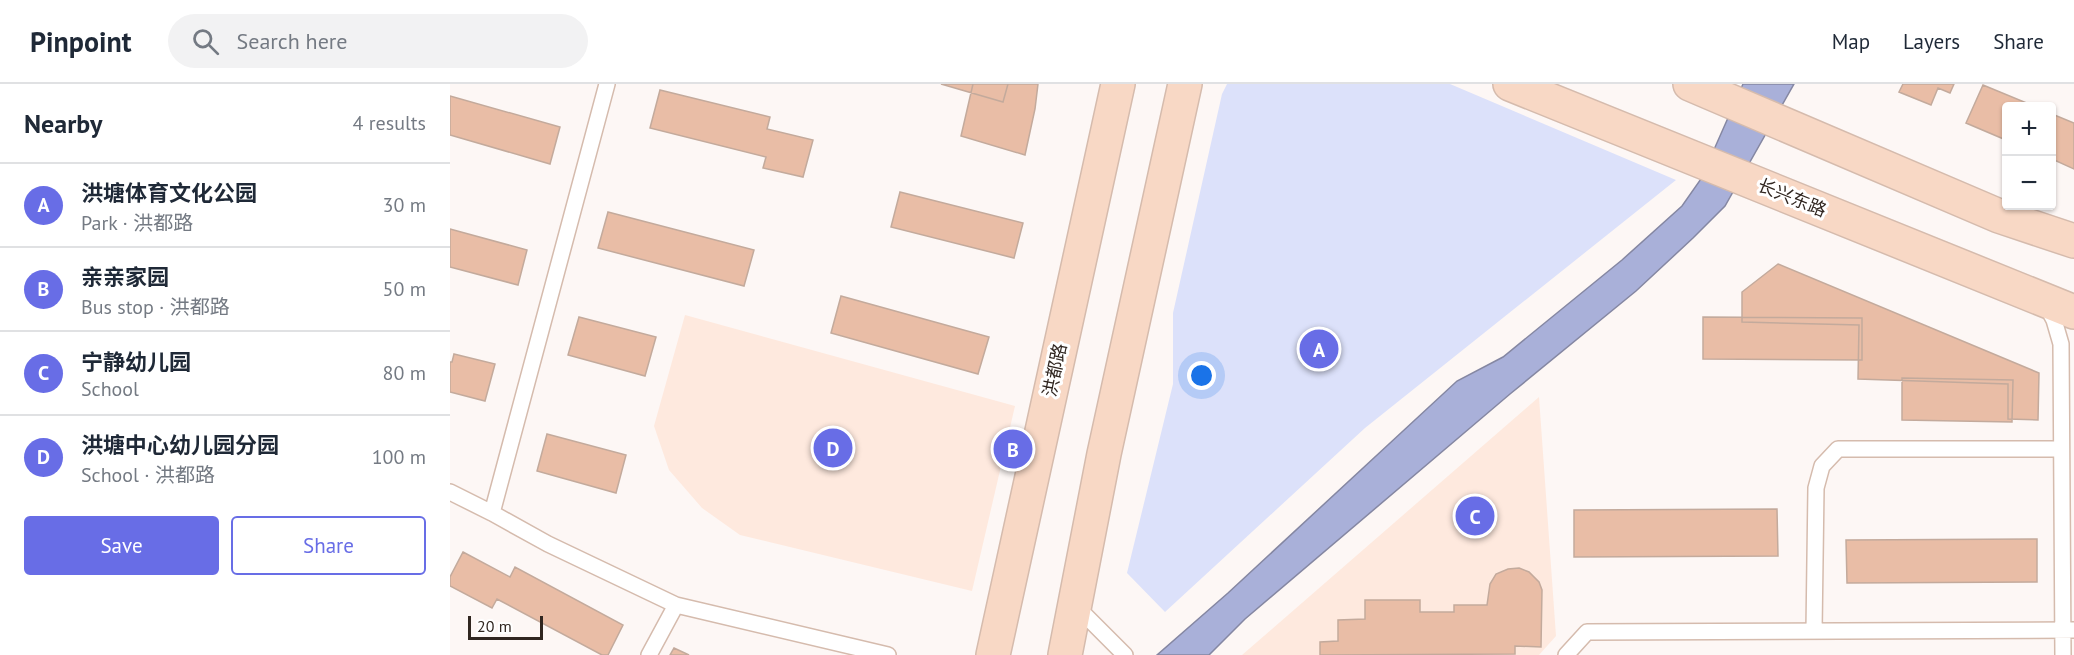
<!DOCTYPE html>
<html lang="en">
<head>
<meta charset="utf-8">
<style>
	body { margin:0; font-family:"PT Sans","Noto Sans SC",sans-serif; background:#f2f2f3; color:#1f2937 }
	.controls { position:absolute; right:18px; top:18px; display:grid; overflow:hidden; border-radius:6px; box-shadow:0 2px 4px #0004 }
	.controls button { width:54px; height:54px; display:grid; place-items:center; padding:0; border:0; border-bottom:2px solid #e0e1e3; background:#fff; color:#1f2937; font:30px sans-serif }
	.scale { position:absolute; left:18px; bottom:15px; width:75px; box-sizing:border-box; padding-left:6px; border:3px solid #302620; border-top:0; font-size:16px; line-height:21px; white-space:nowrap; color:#302620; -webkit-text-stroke:4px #fff; paint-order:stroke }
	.you { position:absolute; left:752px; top:292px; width:21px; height:21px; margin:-15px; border:4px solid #fff; border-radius:50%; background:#1a73e8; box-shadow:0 0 0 9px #1a73e833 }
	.badge { display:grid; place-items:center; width:39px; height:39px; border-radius:50%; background:#686de6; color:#fff; font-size:20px; font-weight:700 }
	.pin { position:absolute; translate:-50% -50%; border:3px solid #fff; box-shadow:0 2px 6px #0006 }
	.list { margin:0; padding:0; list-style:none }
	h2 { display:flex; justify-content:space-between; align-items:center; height:78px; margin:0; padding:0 24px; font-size:26px }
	h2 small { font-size:20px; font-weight:400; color:#747a83 }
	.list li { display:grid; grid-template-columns:39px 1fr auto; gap:18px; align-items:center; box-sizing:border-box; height:84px; padding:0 24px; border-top:2px solid #e0e1e3 }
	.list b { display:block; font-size:22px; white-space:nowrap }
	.list p { margin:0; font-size:20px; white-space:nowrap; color:#747a83 }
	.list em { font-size:20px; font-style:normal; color:#747a83 }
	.actions { display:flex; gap:12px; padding:18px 24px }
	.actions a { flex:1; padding:14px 0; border:2px solid #686de6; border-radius:6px; text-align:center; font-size:21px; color:#686de6 }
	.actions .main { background:#686de6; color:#fff }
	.icon { flex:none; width:33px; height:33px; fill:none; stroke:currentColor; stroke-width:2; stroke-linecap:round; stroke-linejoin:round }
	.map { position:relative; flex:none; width:1624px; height:571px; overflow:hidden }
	header { display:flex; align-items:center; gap:36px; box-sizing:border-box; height:84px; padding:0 30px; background:#fff; border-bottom:2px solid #e0e1e3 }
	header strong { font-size:28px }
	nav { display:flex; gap:33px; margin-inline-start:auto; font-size:21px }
	.search { width:420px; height:54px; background:#f2f2f3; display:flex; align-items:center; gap:15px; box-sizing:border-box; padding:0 21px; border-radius:33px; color:#747a83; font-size:22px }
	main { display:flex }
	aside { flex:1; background:#fff }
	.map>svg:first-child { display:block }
	.built { fill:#fee9de }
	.green { fill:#dce1fa }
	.water { fill:#a9b0d9; stroke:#8587a2; stroke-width:1.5 }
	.building { fill:#e9bda6; stroke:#c3aa9c; stroke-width:1.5 }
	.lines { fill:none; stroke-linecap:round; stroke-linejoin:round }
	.service-casing { stroke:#d5bbad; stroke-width:18 }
	.secondary-casing { stroke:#d5bbad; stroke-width:36 }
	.service { stroke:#fff; stroke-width:15 }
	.secondary { stroke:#f8d8c5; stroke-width:33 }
	.labels { text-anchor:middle; stroke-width:6; stroke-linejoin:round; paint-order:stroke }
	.street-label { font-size:18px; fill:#302620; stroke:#fff }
</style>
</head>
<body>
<header>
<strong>Pinpoint</strong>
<div class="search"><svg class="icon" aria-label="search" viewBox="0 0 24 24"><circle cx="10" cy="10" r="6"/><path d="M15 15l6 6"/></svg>Search here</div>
<nav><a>Map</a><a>Layers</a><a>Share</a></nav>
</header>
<main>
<aside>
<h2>Nearby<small>4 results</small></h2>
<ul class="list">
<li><span class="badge">A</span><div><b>洪塘体育文化公园</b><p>Park · 洪都路</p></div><em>30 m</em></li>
<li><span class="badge">B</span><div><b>亲亲家园</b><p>Bus stop · 洪都路</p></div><em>50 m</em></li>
<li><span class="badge">C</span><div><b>宁静幼儿园</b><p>School</p></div><em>80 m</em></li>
<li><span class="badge">D</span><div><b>洪塘中心幼儿园分园</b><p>School · 洪都路</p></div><em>100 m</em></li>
</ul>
<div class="actions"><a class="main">Save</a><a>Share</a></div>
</aside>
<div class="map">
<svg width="1624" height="571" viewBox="0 0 1624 571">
	<rect width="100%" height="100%" fill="#fdf7f5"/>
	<path class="built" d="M 235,231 L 565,322 L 522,507 L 290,451 L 252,424 L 219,386 L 204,342 Z
		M 1089,313 L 1106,552 L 1089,571 L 792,571 Z"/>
	<path class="green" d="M 777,0 L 1000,0 L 1226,96 L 915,344 L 715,528 L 677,489 L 723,300 L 723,229 L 772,10 Z"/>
	<path class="water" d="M 1293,0 L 1344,0 L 1275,122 L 1243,154 L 1186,207 L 1060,310 L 795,535 L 759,571 L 707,571 L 778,509 L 1007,297 L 1053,273 L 1172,176 L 1232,122 L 1251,95 Z"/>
	<path class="building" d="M 491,0 L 558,0 L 553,18 Z
		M 523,0 L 588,0 L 585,25 L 575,71 L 511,52 Z
		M 1453,0 L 1504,0 L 1500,9 L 1488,4 L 1481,21 L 1449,8 Z
		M 1533,1 L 1584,22 L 1556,22 L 1556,56 L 1516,39 Z
		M 210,6 L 320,33 L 317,45 L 363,56 L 353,93 L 313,84 L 316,73 L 200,44 Z
		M 0,12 L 110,43 L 100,80 L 0,51 Z
		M 1602,30 L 1624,39 L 1624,85 L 1602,75 Z
		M 450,108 L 573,139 L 564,174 L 441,143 Z
		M 158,128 L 304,166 L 294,202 L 148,164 Z
		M 0,145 L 77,166 L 68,201 L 0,183 Z
		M 1328,180 L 1589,289 L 1588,336 L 1558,335 L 1558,300 L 1408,295 L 1409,241 L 1292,238 L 1292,208 Z
		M 391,212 L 539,253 L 528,290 L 381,249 Z
		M 129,233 L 206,253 L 195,292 L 118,271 Z
		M 1253,233 L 1412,234 L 1412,276 L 1253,275 Z
		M 4,270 L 45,280 L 35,317 L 0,308 L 0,278 L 2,278 Z
		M 1452,294 L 1563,296 L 1562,338 L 1452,336 Z
		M 97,350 L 176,371 L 166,409 L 87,387 Z
		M 1327,425 L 1328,472 L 1124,473 L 1124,426 Z
		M 1587,455 L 1587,498 L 1397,499 L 1396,456 Z
		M 13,468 L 60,493 L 65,483 L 173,541 L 158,571 L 152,571 L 47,515 L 42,524 L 0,502 L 0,493 Z
		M 1069,484 L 1079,488 L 1089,498 L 1092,506 L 1091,563 L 1065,562 L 1065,570 L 870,571 L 870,558 L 888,557 L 888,536 L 915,535 L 915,516 L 970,516 L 970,528 L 1004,528 L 1004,521 L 1037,521 L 1040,500 L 1046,490 L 1058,485 Z
		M 224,564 L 239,571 L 220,571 Z"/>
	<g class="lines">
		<defs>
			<path id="service" d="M 1596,221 L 1604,236 L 1611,260 L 1613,571
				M 0,408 L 42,429 L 98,460 L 226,521 L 438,571
				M 42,429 L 157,0
				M 625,521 L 675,571
				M 1364,547 L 1366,404 L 1372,382 L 1388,365 L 1611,365
				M 199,571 L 226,521
				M 1116,571 L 1137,548 L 1624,546"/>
			<path id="secondary" d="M 1060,0 L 1624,228
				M 1240,0 L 1549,132 L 1624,157
				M 543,571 L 668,0
				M 615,571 L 654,370 L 735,0"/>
		</defs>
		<use href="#service" class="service-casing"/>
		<use href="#secondary" class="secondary-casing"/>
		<use href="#service" class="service"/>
		<use href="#secondary" class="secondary"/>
	</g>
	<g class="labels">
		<g class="street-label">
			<text transform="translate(1342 114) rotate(22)" y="6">长兴东路</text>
			<text transform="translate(605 286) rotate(-78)" y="6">洪都路</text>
		</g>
	</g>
</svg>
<div class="controls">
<button>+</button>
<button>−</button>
</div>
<div class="scale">20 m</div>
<div class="you"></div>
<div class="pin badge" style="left:869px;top:265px">A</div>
<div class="pin badge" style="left:563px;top:365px">B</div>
<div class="pin badge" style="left:1025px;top:432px">C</div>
<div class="pin badge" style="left:383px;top:364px">D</div>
</div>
</main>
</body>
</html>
